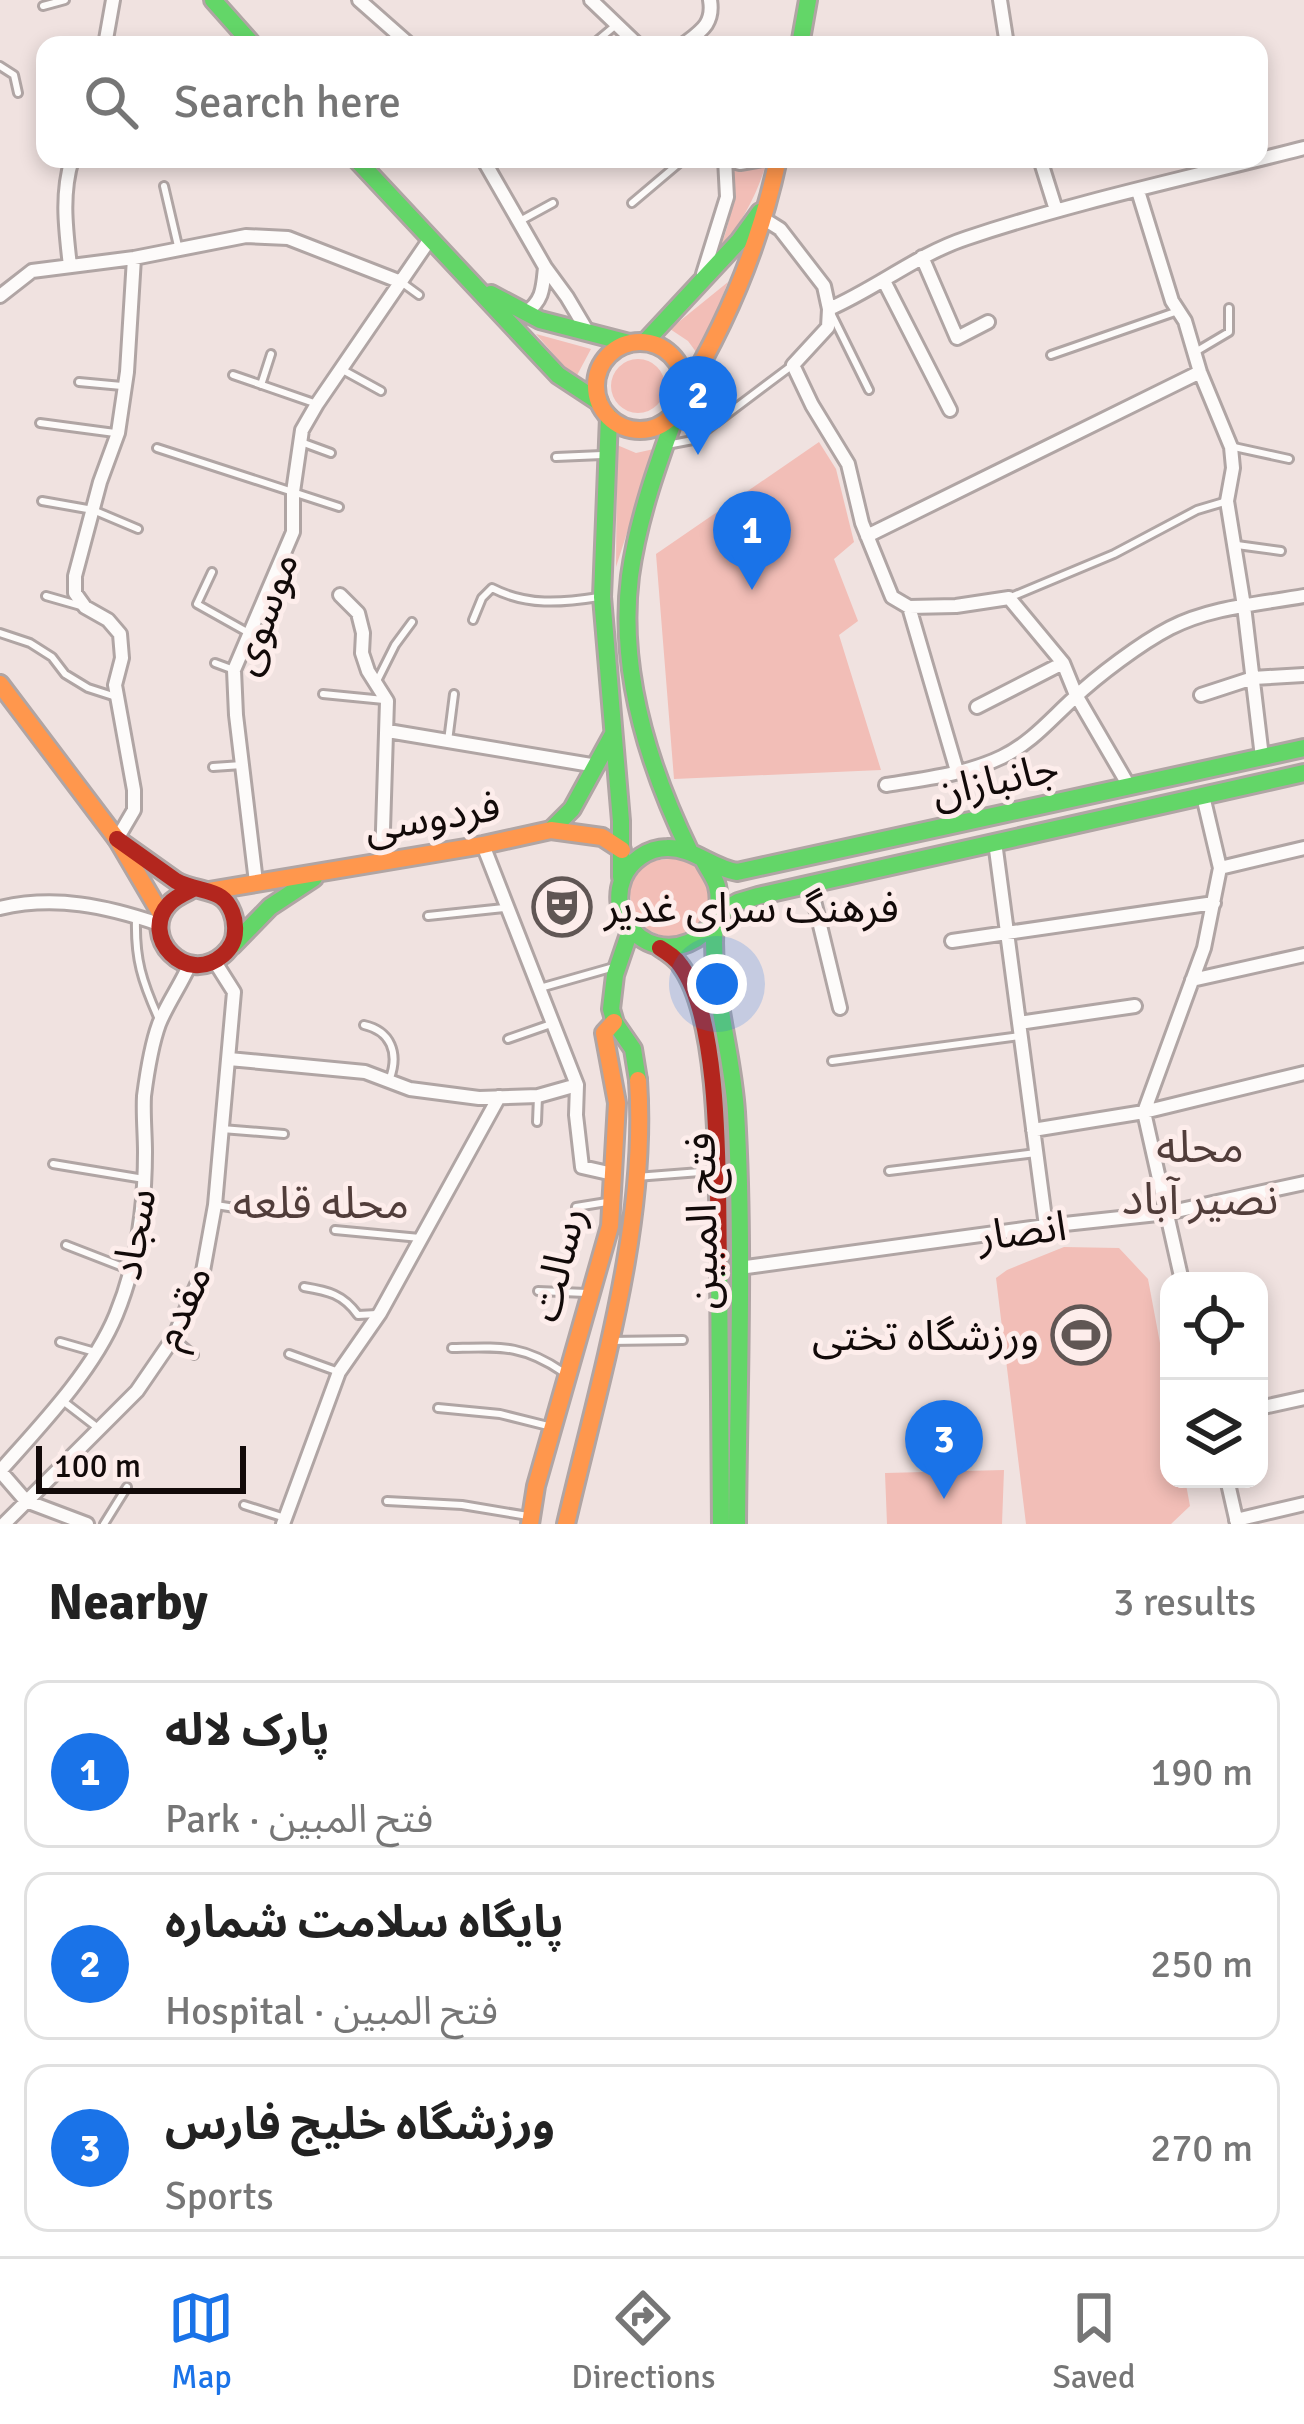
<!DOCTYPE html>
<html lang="en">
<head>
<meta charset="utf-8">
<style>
	body { margin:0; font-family:Signika,"Noto Sans Arabic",sans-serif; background:#f6f6f6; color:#222 }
	.controls { position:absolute; right:36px; bottom:36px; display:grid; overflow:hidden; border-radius:24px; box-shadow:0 6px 18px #0003 }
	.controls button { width:108px; height:108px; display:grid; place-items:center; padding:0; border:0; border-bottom:3px solid #e0e0e0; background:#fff; color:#222; font:60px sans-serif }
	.scale { position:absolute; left:36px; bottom:30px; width:210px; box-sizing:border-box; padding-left:12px; border:6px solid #120a09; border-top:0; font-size:33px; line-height:42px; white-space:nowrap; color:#120a09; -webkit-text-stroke:9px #fdedeb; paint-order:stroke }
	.you { position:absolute; left:717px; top:984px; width:42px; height:42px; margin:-30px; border:9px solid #fff; border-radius:50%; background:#1a73e8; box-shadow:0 0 0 18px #1a73e833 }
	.badge { display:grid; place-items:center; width:78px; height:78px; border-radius:50%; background:#1a73e8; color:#fff; font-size:39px; font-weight:700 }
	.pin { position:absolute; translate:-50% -99px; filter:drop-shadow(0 3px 6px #0008) }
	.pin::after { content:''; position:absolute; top:63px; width:42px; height:36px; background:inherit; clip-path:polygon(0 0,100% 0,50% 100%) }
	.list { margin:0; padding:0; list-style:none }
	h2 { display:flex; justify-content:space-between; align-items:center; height:156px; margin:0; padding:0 48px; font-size:51px }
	h2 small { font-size:39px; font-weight:400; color:#767676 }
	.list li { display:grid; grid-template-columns:78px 1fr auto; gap:36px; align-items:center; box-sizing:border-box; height:168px; margin:0 24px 24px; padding:0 24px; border:3px solid #e0e0e0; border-radius:24px }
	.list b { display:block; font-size:45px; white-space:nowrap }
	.list p { margin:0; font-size:39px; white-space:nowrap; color:#767676 }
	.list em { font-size:39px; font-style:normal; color:#767676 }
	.icon { flex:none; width:66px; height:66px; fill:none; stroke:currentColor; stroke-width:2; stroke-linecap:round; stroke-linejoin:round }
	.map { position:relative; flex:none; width:1304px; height:1524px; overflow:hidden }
	.search { position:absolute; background:#fff; box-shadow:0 6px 18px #0003; left:36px; right:36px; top:36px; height:132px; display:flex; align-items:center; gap:30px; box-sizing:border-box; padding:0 42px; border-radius:24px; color:#767676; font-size:45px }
	.sheet { height:732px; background:#fff }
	nav { display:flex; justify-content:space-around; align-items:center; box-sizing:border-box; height:168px; border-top:3px solid #e0e0e0; background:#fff; font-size:33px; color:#767676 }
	nav a { display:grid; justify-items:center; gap:6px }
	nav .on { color:#1a73e8 }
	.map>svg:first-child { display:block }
	.green { fill:#f2beb7 }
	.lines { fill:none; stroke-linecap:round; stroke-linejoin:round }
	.lane-casing { stroke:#b0a5a4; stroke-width:12 }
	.street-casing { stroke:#b0a5a4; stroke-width:18 }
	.fast-casing { stroke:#b0a5a4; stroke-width:22 }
	.slow-casing { stroke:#b0a5a4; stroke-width:22 }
	.jam-casing { stroke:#b0a5a4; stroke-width:22 }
	.lane { stroke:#fdfbfa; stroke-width:6 }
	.street { stroke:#fdfbfa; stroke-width:12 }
	.fast { stroke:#63d668; stroke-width:16 }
	.slow { stroke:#ff974d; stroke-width:16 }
	.jam { stroke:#b3261e; stroke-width:16 }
	.labels { text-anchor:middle; stroke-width:10; stroke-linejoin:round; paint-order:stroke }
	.street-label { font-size:42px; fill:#120a09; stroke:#fdedeb }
	.poi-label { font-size:42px; fill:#120a09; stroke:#fdedeb; text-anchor:start }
	.neighbourhood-label { font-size:45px; fill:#513d3a; stroke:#fdedeb }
</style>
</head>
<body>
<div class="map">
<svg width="1304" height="1524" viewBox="0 0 1304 1524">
	<rect width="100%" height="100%" fill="#f0e2e0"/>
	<path class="green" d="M 766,164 C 756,198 740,225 718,252 C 731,224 734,200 732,168 L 750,168 Z
		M 728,282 L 699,356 L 688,341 L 670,329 Z
		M 536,334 L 591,349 L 575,379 Z
		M611 386a27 27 0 1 1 54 0a27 27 0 1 1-54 0Z
		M 819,442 L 836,469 L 854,542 L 834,559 L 858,621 L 839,635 L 881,770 L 674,779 L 656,554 Z
		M 617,445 L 636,453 L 654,449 L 616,567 Z
		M 681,858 C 709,873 709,876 712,908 L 696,927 L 671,939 C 643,930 631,922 630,892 C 630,882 634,873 642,866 C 653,859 668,859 681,858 Z
		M 1064,1247 L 1119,1248 L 1148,1279 L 1169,1391 L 1169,1479 L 1185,1479 L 1190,1506 L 1171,1524 L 1026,1524 L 996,1278 L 1007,1270 Z
		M 1004,1470 L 1002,1524 L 887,1524 L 885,1473 Z"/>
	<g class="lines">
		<defs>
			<path id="lane" d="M 43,6 L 65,0
				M 592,45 L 616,25
				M 0,66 L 14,75 L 18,93
				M 164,186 L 178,246
				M 632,203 L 684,159
				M 520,221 L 553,203
				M 404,284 L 419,295
				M 831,313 L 869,390
				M 1197,351 L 1229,332 L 1229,308
				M 1051,355 L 1175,312
				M 341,369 L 381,391
				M 233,375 L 314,403
				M 79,382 L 122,386
				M 261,385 L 271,354
				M 40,423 L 115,433
				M 301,442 L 331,453
				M 672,444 L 693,440 L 790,367
				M 1234,447 L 1289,459
				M 157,448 L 339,507
				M 556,457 L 602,455
				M 42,501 L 93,510 L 138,529
				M 1237,545 L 1281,551
				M 212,572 L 197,604 L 247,632
				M 46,596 L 81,606
				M 1011,597 L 1114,554 L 1197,510 L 1224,502
				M 473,620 L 482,598 L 492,588 C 527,606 561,603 599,597
				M 0,633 L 30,643 L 52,657 L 65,674 L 88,688 L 116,697
				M 215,663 L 234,670
				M 377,681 L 395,645 L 412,622
				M 323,694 L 384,700
				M 448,741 L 454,694
				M 213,767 L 242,765
				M 428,916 L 504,908
				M 136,920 C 135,959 142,981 158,1017
				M 540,988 L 614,967
				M 364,1025 C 391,1031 399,1053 390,1078
				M 508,1039 L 551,1024
				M 832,1061 L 1020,1036
				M 537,1122 L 538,1096
				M 222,1129 L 284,1134
				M 53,1164 L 144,1179
				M 889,1171 L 1036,1153
				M 636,1177 L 713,1171
				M 216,1205 L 254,1211
				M 576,1207 L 607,1202
				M 335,1230 L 420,1238
				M 66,1245 L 128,1269
				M 304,1287 C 328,1291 343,1294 358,1315 L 377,1314
				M 538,1291 L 586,1293
				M 176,1340 L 194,1355
				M 609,1341 L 683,1340
				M 60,1342 L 95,1352
				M 452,1348 C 500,1347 522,1344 563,1372
				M 289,1354 L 336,1371
				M 63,1401 L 98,1428
				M 438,1408 L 500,1414 L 548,1426
				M 387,1501 L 462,1505 L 528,1516
				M 244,1505 L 282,1517
				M 104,1524 L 127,1487"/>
			<path id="street" d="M 359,0 L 410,45
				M 591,0 L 638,45
				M 1000,0 L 1007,45
				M 105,45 L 113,0
				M 683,45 C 701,31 714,24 710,0
				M 483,159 L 545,267
				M 725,159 L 740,163 L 764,159
				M 1040,159 L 1056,210
				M 1138,191 L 1172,301 L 1185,321 L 1200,372 L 1231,447 L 1233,468 L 1227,501 L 1244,606 L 1262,757
				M 764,219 L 780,229 L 824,286 L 829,309 L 828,327 L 793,365 L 812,405 L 848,464 L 862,523 L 892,597 L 909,607 L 956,606 L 1009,598 L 1063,663 L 1076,695 L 1129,786
				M 922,257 L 957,338 L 988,322
				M 70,266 C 66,230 61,195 72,159
				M 703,274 L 727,197 L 725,159
				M 884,281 L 950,410
				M 0,296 L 32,271 L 134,258 L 246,236 L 288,238 L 401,282
				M 829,309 C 877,288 918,254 967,238 C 1077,201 1192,177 1304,148
				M 525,313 C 543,301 543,288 545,267 L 567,297 L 589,334
				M 867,536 L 1200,372
				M 340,595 L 358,613 L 363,633 L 362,653 L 368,671 L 387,701 L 382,862
				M 909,607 L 957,771
				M 1201,695 L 1253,678 L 1304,675
				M 977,707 L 1063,663
				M 388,731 L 597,766
				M 886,785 C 924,779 967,774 1002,757 C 1031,743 1050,720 1073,699 C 1097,676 1141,643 1170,628 C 1211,607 1259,604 1304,596
				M 117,839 L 134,810 L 134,790 L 115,685 L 122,658 L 120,634 L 108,620 L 85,607 L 75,593 L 75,576 L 100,482 L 118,433 L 127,372 L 134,258
				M 995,842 L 1046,1226
				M 483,845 L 577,1085 L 576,1115 L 582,1167 L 613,1174
				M 1220,868 L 1304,848
				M 256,882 L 236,715 L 234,670 L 293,532 L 293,492 L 302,430 L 317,404 L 430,239
				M 810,884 L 840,1008
				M 0,908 C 55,895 106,906 159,924
				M 952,941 L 1214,903
				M 1192,980 L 1304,955
				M 1019,1023 L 1135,1006
				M 229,1059 L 365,1072 L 410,1089 L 479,1098 L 538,1096 L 577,1085
				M 1033,1130 L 1144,1112 L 1304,1073
				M 739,1268 L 1046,1226 L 1167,1213 L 1304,1183
				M 1182,1281 L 1144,1112 L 1204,948 L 1220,868 L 1203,796
				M 1259,1408 L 1304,1398
				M 1227,1479 L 1237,1523
				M 1236,1520 L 1304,1504
				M 4,1524 L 137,1391 L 174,1337 L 203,1271 L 215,1205 L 234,992 L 215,962
				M 87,1524 L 26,1501 L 0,1471 C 40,1426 93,1371 116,1315 C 137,1264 145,1207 145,1152 C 145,1134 143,1115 144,1096 C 147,1073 151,1046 159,1024 C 167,1004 180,986 189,966
				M 283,1524 L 339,1372 L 380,1313 L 499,1097"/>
			<path id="fast" d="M 213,0 L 253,45
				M 800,45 L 808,0
				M 356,159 L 558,375 L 599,402
				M 491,294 L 540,320 L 629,343
				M 645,342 L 739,241 L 760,212
				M 678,408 C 658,463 638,518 630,576 C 618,672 649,768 690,852
				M 609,417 L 602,597 L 621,821 L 621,877
				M 551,830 L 572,809 L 613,734
				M 704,861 C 708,869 715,878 717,886 C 730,940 658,971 627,923 C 618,910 617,893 623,878 C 630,861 648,848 667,848 C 692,847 712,868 737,872 L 1304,748
				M 717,914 L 738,902 L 758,896 L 1304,773
				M 715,921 C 709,986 732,1047 736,1112 C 744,1249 738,1387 737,1524
				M 630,931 L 615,975 L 611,1009 L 615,1023 L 633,1049 L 638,1080
				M 233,945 L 270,907 L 314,878
				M 719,1263 L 721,1524"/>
			<path id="slow" d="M596 386a44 44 0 1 1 88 0a44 44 0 1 1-88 0Z
				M 683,395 C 728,321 760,244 778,159
				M 0,684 L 117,839 L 161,914
				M 209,891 L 483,845 L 551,830 L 602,837 L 622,850
				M 530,1524 L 536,1486 L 610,1226 L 617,1103 L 604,1033 L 614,1022
				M 566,1524 C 599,1382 648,1226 638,1080"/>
			<path id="jam" d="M 117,839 L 176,881 C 190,889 212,890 221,897 C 231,904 236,919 235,931 C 235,941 230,949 223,955 C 186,987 139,936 169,904 C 175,897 185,893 193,889
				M 660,948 C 668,953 676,958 681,966 C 723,1024 717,1190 719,1263"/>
		</defs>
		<use href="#lane" class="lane-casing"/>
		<use href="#street" class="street-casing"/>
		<use href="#fast" class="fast-casing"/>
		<use href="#slow" class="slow-casing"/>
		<use href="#jam" class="jam-casing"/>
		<use href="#lane" class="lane"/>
		<use href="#street" class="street"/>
		<use href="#fast" class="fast"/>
		<use href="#slow" class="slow"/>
		<use href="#jam" class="jam"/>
	</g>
	<defs>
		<symbol id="theatre-ring" viewBox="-11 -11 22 22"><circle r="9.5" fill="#fdedeb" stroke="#605654" stroke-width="1.5"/><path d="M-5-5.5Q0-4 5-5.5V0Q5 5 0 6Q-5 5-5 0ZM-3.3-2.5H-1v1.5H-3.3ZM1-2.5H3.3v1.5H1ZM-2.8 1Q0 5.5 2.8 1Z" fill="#605654"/></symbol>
		<symbol id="stadium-ring" viewBox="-11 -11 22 22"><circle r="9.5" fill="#fdedeb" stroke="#605654" stroke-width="1.5"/><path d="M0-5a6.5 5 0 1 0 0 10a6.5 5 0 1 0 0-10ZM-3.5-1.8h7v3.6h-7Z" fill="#605654"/></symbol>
	</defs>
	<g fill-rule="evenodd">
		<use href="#theatre-ring" x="529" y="874" width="66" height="66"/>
		<use href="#stadium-ring" x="1048" y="1302" width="66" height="66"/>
	</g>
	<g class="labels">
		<g class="street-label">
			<text transform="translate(263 613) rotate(-70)" y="15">موسوی</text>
			<text transform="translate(995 779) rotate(-12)" y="15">جانبازان</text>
			<text transform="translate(432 816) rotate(-10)" y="15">فردوسی</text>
			<text transform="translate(701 1221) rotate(-91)" y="15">فتح المبین</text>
			<text transform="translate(1022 1230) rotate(-7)" y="15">انصار</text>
			<text transform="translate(133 1234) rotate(-80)" y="15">سجاد</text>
			<text transform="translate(557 1264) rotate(-76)" y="15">رسالت</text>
			<text transform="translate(181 1306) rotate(-66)" y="15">مقدم</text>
		</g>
		<g class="poi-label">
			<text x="604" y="922">فرهنگ سرای غدیر</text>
			<text x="1039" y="1350" text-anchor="end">ورزشگاه تختی</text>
		</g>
		<g class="neighbourhood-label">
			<text x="1200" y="1162">محله<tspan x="1200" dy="52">نصیر آباد</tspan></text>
			<text x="321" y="1218">محله قلعه</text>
		</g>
	</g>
</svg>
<div class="controls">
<button><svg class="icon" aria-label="locate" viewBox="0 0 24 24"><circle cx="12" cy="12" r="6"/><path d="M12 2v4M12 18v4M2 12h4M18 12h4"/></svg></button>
<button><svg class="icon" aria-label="layers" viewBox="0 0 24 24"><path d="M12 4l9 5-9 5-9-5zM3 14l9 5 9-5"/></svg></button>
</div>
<div class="scale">100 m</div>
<div class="you"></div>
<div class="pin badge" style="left:752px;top:590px">1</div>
<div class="pin badge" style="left:698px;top:455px">2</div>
<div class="pin badge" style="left:944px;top:1499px">3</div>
<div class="search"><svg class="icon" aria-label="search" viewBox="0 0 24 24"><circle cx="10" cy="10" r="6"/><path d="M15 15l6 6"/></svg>Search here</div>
</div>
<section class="sheet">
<h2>Nearby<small>3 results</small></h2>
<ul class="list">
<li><span class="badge">1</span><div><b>پارک لاله</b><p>Park · فتح المبین</p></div><em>190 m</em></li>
<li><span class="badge">2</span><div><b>پایگاه سلامت شماره</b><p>Hospital · فتح المبین</p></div><em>250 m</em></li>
<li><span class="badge">3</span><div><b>ورزشگاه خلیج فارس</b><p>Sports</p></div><em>270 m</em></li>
</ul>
</section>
<nav>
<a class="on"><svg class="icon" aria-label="map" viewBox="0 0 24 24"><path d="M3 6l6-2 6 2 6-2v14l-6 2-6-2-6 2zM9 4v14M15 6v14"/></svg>Map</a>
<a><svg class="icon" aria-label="directions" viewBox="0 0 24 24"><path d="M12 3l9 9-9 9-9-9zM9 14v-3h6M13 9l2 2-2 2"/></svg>Directions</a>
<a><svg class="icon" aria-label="saved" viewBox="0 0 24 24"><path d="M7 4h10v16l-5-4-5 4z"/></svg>Saved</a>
</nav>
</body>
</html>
